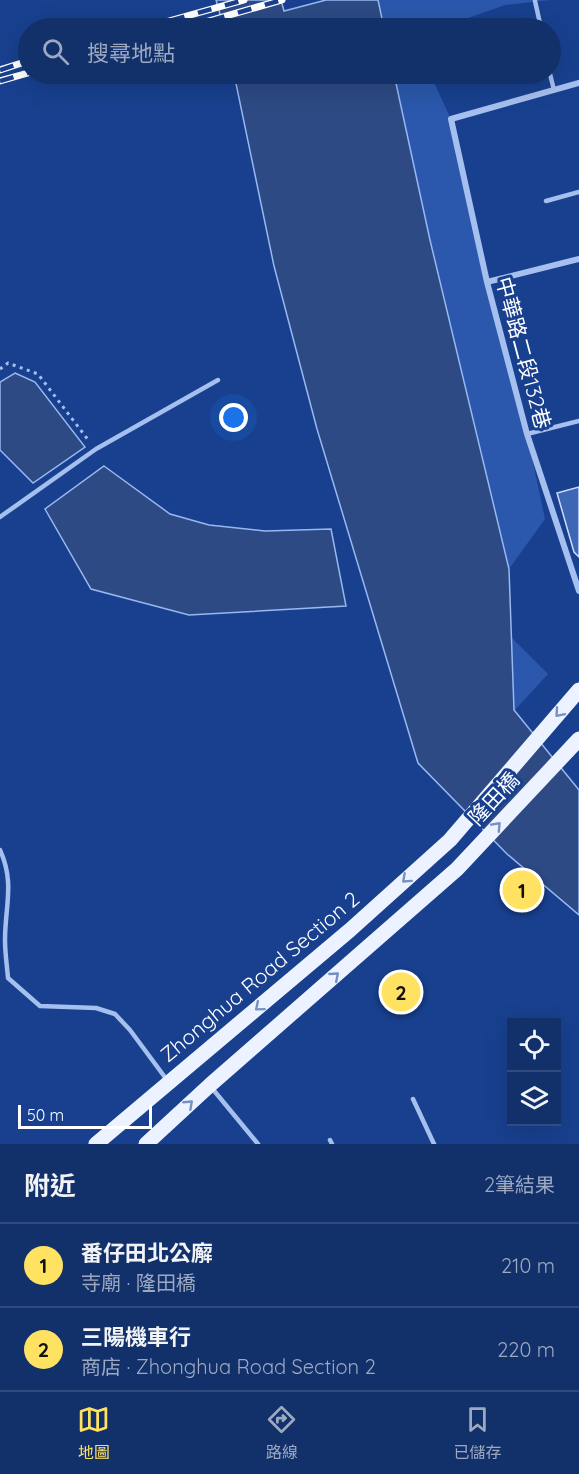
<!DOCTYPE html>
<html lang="zh-TW">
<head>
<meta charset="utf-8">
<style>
	body { margin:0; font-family:Quicksand,"Noto Sans TC",sans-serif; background:#1b3870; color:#f1f3f6 }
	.controls { position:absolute; right:18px; bottom:18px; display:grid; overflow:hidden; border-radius:0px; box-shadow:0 6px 24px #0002 }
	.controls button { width:54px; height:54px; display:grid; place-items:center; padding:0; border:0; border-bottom:2px solid #314b7e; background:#12306a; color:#f1f3f6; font:30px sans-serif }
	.scale { position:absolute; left:18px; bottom:15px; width:134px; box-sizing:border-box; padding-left:6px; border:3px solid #fff; border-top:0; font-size:16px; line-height:21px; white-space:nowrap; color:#fff; -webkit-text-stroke:4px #18408e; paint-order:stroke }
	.you { position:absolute; left:234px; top:418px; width:21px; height:21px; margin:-15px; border:4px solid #fff; border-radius:50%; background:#1a73e8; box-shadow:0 0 0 9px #1a73e833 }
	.badge { display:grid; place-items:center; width:39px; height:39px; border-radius:50%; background:#ffe262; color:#111; font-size:20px; font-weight:700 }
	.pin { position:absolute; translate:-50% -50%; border:3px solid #fff; box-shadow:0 2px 6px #0006 }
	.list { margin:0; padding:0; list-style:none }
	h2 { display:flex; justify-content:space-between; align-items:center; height:78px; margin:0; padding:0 24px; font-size:26px }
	h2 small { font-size:20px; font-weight:400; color:#9ca9c1 }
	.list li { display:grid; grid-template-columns:39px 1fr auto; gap:18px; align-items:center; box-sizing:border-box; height:84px; padding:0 24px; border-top:2px solid #314b7e }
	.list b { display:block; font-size:22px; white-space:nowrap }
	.list p { margin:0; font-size:20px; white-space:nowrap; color:#9ca9c1 }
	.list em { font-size:20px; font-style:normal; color:#9ca9c1 }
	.icon { flex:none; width:33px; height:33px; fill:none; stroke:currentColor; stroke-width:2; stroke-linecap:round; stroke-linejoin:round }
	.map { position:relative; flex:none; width:579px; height:1144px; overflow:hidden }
	.search { position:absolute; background:#12306a; box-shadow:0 6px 24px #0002; left:18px; right:18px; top:18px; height:66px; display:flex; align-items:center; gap:15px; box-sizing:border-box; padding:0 21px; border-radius:33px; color:#9ca9c1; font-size:22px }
	.sheet { height:246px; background:#12306a }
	nav { display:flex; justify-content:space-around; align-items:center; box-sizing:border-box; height:84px; border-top:2px solid #314b7e; background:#12306a; font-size:16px; color:#9ca9c1 }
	nav a { display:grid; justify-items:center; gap:3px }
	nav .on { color:#ffe262 }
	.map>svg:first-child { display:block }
	.green { fill:#2b58ac }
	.water { fill:#2d4a84; stroke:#97b8f1; stroke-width:1.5 }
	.building { fill:#3d66b4; stroke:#cbdcfa; stroke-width:1.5 }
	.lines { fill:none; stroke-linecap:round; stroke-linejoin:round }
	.path { stroke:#a5bfef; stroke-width:3; stroke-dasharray:3 4.5; stroke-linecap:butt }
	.service { stroke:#a5bfef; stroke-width:4.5 }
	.minor { stroke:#a5bfef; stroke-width:6 }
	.primary { stroke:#ecf2ff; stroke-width:15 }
	.rail-casing { stroke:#fff; stroke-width:7 }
	.rail { stroke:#18408e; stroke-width:4.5; stroke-dasharray:14; stroke-linecap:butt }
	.oneway { stroke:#7790c1 }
	.labels { text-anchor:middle; stroke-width:6; stroke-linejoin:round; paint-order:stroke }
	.street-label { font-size:21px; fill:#fff; stroke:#18408e }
</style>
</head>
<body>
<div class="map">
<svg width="579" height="1144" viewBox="0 0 579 1144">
	<rect width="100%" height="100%" fill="#18408e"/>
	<path class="green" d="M 326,0 L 550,0 L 505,5 L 440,28 L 286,28 Z
		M 293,74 L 430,74 L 451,119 L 487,282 L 527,434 L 545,519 L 509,569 L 510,636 L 548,674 L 468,761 L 418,763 Z"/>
	<path class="water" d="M 216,0 L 281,0 L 284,11 L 326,0 L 378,0 L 384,28 L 224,28 Z
		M 234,74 L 394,74 L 430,240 L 509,569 L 514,710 L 579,790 L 579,915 L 507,854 L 418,763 L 317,429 L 274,266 Z
		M 15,373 L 35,382 L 85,447 L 33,483 L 0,450 L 0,382 Z
		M 104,466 L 170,514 L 209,525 L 265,531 L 331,529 L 346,606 L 189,615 L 91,589 L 45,509 Z"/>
	<path class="building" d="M 579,487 L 579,557 L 574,552 L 557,493 Z
		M 529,883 L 532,893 L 515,896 L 513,886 Z
		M 404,979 L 414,992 L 401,1006 L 388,993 Z"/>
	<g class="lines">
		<path class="path" d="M 0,369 L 8,363 L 38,374 L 89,441"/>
		<path class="service" d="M 535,1 L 541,28
			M 550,74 L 554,90
			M 546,201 L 579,192
			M 527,434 L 579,421
			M 0,517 L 96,449 L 218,380
			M 0,850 C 15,883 5,906 5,940 C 5,953 7,966 8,978 L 40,1006 L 96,1008 L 115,1014 L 130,1030 L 167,1080
			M 211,1087 L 258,1144
			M 413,1099 L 434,1144
			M 330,1140 L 332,1144"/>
		<path class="minor" d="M 579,83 L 451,119 L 487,282 L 527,434 L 579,591
			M 487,282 L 579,259"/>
		<path class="primary" d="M 96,1144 L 350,930 L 450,840 L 579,690
			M 146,1144 L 210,1085 L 457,869 L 579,739"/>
		<defs>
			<path id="rail" d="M 144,28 L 244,0
				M 184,28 L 282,0
				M 0,70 L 28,61
				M 0,81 L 28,73"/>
		</defs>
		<use href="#rail" class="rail-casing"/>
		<use href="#rail" class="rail"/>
	</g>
	<defs><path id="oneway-chevron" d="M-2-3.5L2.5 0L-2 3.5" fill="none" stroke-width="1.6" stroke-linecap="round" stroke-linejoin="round" transform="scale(1.5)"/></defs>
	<g class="oneway">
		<use href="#oneway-chevron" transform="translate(559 713) rotate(131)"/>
		<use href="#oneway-chevron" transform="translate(497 826) rotate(-47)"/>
		<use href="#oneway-chevron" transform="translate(406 879) rotate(138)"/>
		<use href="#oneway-chevron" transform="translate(335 976) rotate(-41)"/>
		<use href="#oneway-chevron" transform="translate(259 1007) rotate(140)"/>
		<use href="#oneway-chevron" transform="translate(189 1104) rotate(-43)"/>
	</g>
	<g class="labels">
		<g class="street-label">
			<text transform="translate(523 353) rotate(75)" y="7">中華路二段132巷</text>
			<text transform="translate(494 799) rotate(-47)" y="7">隆田橋</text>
			<text transform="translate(260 977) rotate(-40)" y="7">Zhonghua Road Section 2</text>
		</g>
	</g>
</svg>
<div class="controls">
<button><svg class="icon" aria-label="locate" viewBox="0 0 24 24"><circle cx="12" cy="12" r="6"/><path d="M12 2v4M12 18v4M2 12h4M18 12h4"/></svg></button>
<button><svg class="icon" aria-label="layers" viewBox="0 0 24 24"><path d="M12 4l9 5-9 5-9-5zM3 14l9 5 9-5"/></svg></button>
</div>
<div class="scale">50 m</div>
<div class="you"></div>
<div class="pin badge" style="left:522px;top:890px">1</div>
<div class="pin badge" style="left:401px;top:992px">2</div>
<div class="search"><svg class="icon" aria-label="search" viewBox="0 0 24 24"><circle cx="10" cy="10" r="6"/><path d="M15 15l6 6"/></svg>搜尋地點</div>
</div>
<section class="sheet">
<h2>附近<small>2筆結果</small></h2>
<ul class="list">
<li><span class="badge">1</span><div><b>番仔田北公廨</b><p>寺廟 · 隆田橋</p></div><em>210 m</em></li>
<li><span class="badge">2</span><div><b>三陽機車行</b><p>商店 · Zhonghua Road Section 2</p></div><em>220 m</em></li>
</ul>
</section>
<nav>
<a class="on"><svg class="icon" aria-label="map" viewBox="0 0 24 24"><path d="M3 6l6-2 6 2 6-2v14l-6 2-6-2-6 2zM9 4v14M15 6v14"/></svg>地圖</a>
<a><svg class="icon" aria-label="directions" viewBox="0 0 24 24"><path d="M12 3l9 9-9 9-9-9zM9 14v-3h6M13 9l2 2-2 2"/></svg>路線</a>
<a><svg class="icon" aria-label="saved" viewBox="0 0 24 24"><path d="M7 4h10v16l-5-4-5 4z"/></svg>已儲存</a>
</nav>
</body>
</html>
